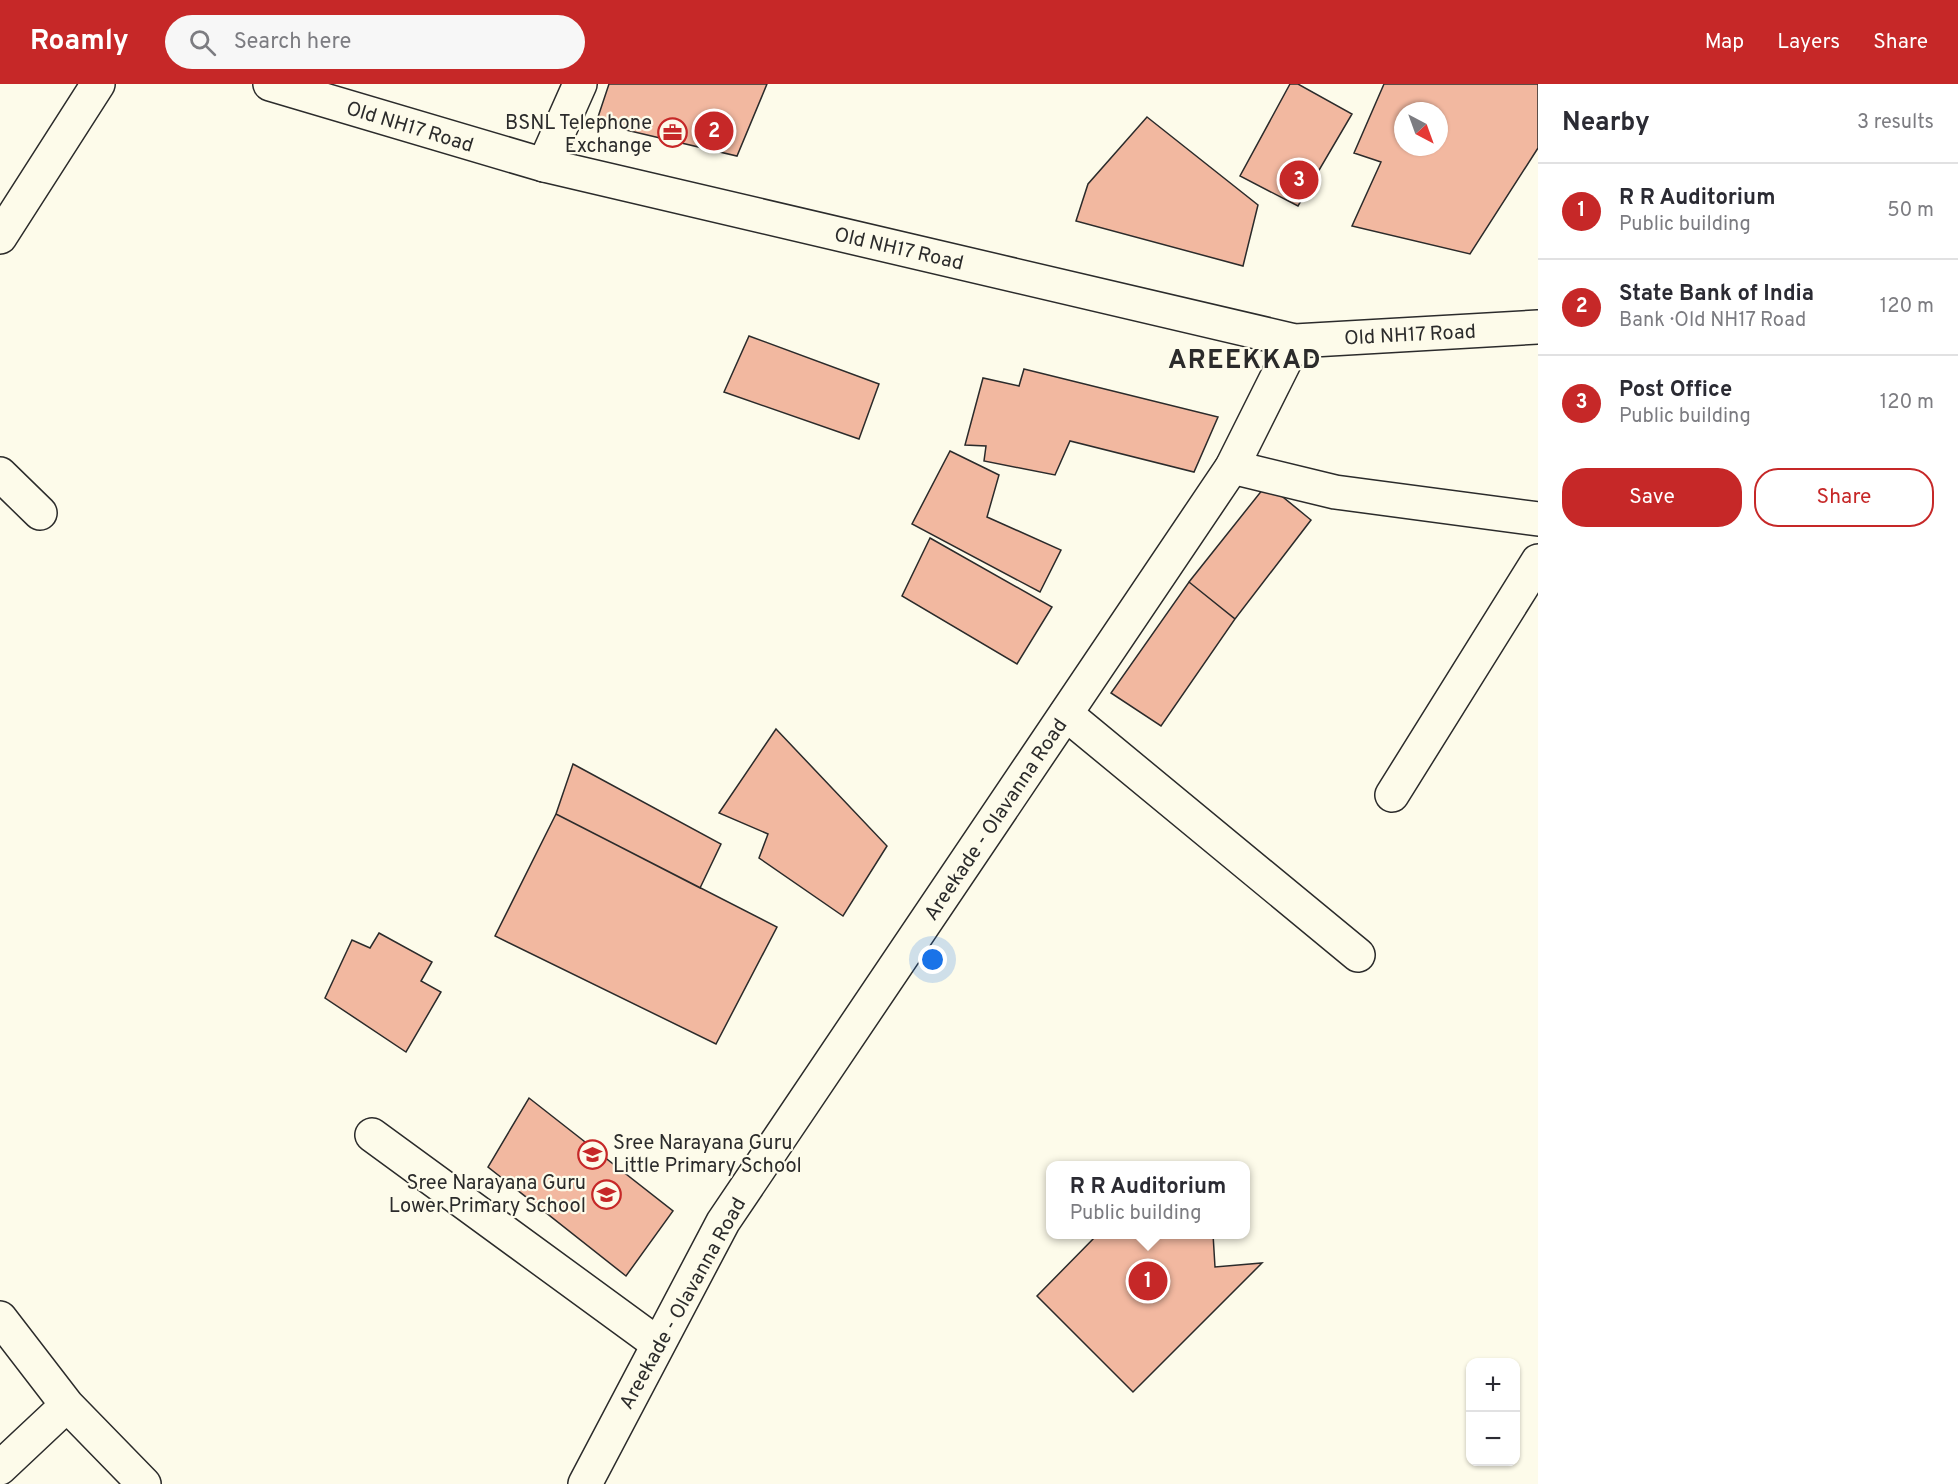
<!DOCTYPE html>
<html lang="en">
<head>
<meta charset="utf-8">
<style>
	body { margin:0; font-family:Overpass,sans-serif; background:#f7f7f7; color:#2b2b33 }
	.controls { position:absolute; right:18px; bottom:18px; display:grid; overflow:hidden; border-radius:12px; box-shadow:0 2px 4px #0004 }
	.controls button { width:54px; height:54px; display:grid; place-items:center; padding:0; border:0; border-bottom:2px solid #e1e1e2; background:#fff; color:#2b2b33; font:30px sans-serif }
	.compass { position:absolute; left:1394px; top:18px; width:54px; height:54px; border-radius:50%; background:#fff; box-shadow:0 2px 4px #0004; rotate:139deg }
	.you { position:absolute; left:933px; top:876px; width:21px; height:21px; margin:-15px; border:4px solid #fff; border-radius:50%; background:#1a73e8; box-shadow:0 0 0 9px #1a73e833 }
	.badge { display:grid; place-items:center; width:39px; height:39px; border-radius:50%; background:#c62828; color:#fff; font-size:20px; font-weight:700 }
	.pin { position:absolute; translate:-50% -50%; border:3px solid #fff; box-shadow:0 2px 6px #0006 }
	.popup { position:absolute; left:1046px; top:1077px; width:204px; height:78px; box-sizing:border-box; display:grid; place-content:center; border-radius:12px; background:#fff; filter:drop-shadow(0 2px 4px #0005); font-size:20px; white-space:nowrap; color:#7c7c81 }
	.popup b { font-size:22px; color:#2b2b33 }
	.popup::after { content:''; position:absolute; left:50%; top:100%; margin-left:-12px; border:12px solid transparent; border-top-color:#fff }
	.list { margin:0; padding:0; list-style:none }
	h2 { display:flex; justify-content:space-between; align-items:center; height:78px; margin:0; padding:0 24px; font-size:26px }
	h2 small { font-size:20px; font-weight:400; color:#7c7c81 }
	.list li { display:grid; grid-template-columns:39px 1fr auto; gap:18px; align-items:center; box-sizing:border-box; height:96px; padding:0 24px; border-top:2px solid #e1e1e2 }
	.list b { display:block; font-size:22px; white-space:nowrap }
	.list p { margin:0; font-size:20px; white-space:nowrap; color:#7c7c81 }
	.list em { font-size:20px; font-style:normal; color:#7c7c81 }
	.actions { display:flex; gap:12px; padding:18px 24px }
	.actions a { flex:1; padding:14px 0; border:2px solid #c62828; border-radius:24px; text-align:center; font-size:21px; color:#c62828 }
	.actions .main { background:#c62828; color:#fff }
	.icon { flex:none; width:33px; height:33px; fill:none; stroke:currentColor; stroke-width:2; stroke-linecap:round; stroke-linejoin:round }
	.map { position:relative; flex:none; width:1538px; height:1400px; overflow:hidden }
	header { display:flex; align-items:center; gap:36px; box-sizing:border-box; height:84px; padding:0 30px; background:#c62828; color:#fff }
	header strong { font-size:28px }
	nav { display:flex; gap:33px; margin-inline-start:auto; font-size:21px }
	.search { width:420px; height:54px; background:#f7f7f7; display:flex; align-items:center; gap:15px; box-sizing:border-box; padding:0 21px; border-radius:33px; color:#7c7c81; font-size:22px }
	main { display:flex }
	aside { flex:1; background:#fff }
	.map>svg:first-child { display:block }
	.building { fill:#f2b8a0; stroke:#2b2b2b; stroke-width:1.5; fill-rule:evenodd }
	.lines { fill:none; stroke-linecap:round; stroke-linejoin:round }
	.minor-casing { stroke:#2b2b2b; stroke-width:36 }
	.major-casing { stroke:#2b2b2b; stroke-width:36 }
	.minor { stroke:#fdfbea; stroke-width:33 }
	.major { stroke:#fdfbea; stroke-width:33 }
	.labels { text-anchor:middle; stroke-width:4.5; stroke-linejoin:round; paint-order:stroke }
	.poi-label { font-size:20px; fill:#2b2b2b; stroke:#fdfbea; text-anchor:end }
	.street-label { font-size:20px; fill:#2b2b2b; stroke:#fdfbea }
	.district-label { font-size:26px; font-weight:bold; letter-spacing:1.5px; fill:#2b2b2b; stroke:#fdfbea }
</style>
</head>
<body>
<header>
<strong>Roamly</strong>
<div class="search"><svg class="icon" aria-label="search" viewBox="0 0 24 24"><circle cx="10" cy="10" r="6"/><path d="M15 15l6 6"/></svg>Search here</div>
<nav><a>Map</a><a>Layers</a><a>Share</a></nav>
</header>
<main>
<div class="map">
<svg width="1538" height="1400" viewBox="0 0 1538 1400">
	<rect width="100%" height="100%" fill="#fdfbea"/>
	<path class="building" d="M 609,0 L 767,0 L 737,72 L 596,39 Z
		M 1290,0 L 1298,0 L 1352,30 L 1298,122 L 1240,92 Z
		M 1384,0 L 1538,0 L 1538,64 L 1470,170 L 1352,142 L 1381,78 L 1354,69 ZM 1403,27 L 1439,27 L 1439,63 L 1403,63 Z
		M 1147,33 L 1258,121 L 1243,182 L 1076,137 L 1088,100 Z
		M 749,252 L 879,300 L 859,355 L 724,308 Z
		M 1024,285 L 1218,333 L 1194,388 L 1070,357 L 1055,391 L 984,377 L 986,362 L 965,361 L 983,294 L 1019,302 Z
		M 950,367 L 999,391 L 987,433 L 1061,466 L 1040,508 L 912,440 Z
		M 1267,400 L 1311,436 L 1235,535 L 1189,498 Z
		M 930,454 L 1052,523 L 1017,580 L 902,512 Z
		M 1189,498 L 1235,535 L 1161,642 L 1111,609 Z
		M 776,645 L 887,762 L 843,832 L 759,774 L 768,750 L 719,729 Z
		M 573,680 L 721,760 L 700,804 L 556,730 Z
		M 556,730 L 777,843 L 716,960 L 495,852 Z
		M 379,849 L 432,878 L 421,897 L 441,908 L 406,968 L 325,914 L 352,856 L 370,864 Z
		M 529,1014 L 673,1127 L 626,1192 L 488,1083 Z
		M 1098,1150 L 1213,1150 L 1215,1183 L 1262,1179 L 1133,1308 L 1037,1212 Z"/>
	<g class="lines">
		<defs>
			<path id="minor" d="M 544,81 L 580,0
				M 0,153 L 98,0
				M 1232,383 L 1335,408 L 1538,435
				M 0,390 L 40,429
				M 1066,630 L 1358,871
				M 1392,711 L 1538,477
				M 372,1051 L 658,1260
				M 0,1234 L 67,1321
				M 0,1384 L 67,1321 L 144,1400"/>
			<path id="major" d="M 270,0 L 544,81 L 1295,257 L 1538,243
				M 585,1400 L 723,1138 L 1232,383 L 1295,257"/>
		</defs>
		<use href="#minor" class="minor-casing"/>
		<use href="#major" class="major-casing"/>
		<use href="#minor" class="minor"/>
		<use href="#major" class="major"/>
	</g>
	<defs>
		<symbol id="office-ring" viewBox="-11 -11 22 22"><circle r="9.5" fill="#fdfbea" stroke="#c62828" stroke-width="1.5"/><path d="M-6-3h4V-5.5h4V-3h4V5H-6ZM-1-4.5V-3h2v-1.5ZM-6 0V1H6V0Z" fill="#c62828"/></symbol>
		<symbol id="school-ring" viewBox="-11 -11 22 22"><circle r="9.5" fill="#fdfbea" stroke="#c62828" stroke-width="1.5"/><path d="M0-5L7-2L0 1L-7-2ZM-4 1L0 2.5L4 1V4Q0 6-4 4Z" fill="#c62828"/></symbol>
	</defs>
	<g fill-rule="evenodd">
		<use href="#office-ring" x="656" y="32" width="33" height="33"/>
		<use href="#school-ring" x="576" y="1054" width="33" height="33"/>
		<use href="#school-ring" x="590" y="1094" width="33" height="33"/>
	</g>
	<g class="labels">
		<g class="poi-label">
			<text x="652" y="45">BSNL Telephone<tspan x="652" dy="23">Exchange</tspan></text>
			<text x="613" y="1065" text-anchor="start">Sree Narayana Guru<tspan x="613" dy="23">Little Primary School</tspan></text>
			<text x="586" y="1105">Sree Narayana Guru<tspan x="586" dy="23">Lower Primary School</tspan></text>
		</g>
		<g class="street-label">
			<text transform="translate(410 42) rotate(17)" y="7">Old NH17 Road</text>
			<text transform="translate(899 164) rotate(13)" y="7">Old NH17 Road</text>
			<text transform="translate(1410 250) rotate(-3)" y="7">Old NH17 Road</text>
			<text transform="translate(995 735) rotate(-56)" y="7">Areekade - Olavanna Road</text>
			<text transform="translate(682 1219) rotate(-61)" y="7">Areekade - Olavanna Road</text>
		</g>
		<g class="district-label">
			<text x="1245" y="284">AREEKKAD</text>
		</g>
	</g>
</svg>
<div class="controls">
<button>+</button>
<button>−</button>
</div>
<svg class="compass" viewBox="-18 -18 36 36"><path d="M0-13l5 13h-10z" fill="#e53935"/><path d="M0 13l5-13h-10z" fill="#7c7c81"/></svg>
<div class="you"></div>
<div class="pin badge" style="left:1148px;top:1197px">1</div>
<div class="popup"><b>R R Auditorium</b>Public building</div>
<div class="pin badge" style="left:714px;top:47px">2</div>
<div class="pin badge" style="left:1299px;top:96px">3</div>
</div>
<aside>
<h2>Nearby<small>3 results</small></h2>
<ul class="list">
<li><span class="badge">1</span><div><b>R R Auditorium</b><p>Public building</p></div><em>50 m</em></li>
<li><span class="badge">2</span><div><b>State Bank of India</b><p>Bank · Old NH17 Road</p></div><em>120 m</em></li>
<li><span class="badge">3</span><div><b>Post Office</b><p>Public building</p></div><em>120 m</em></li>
</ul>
<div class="actions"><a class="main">Save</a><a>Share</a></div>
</aside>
</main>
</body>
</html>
